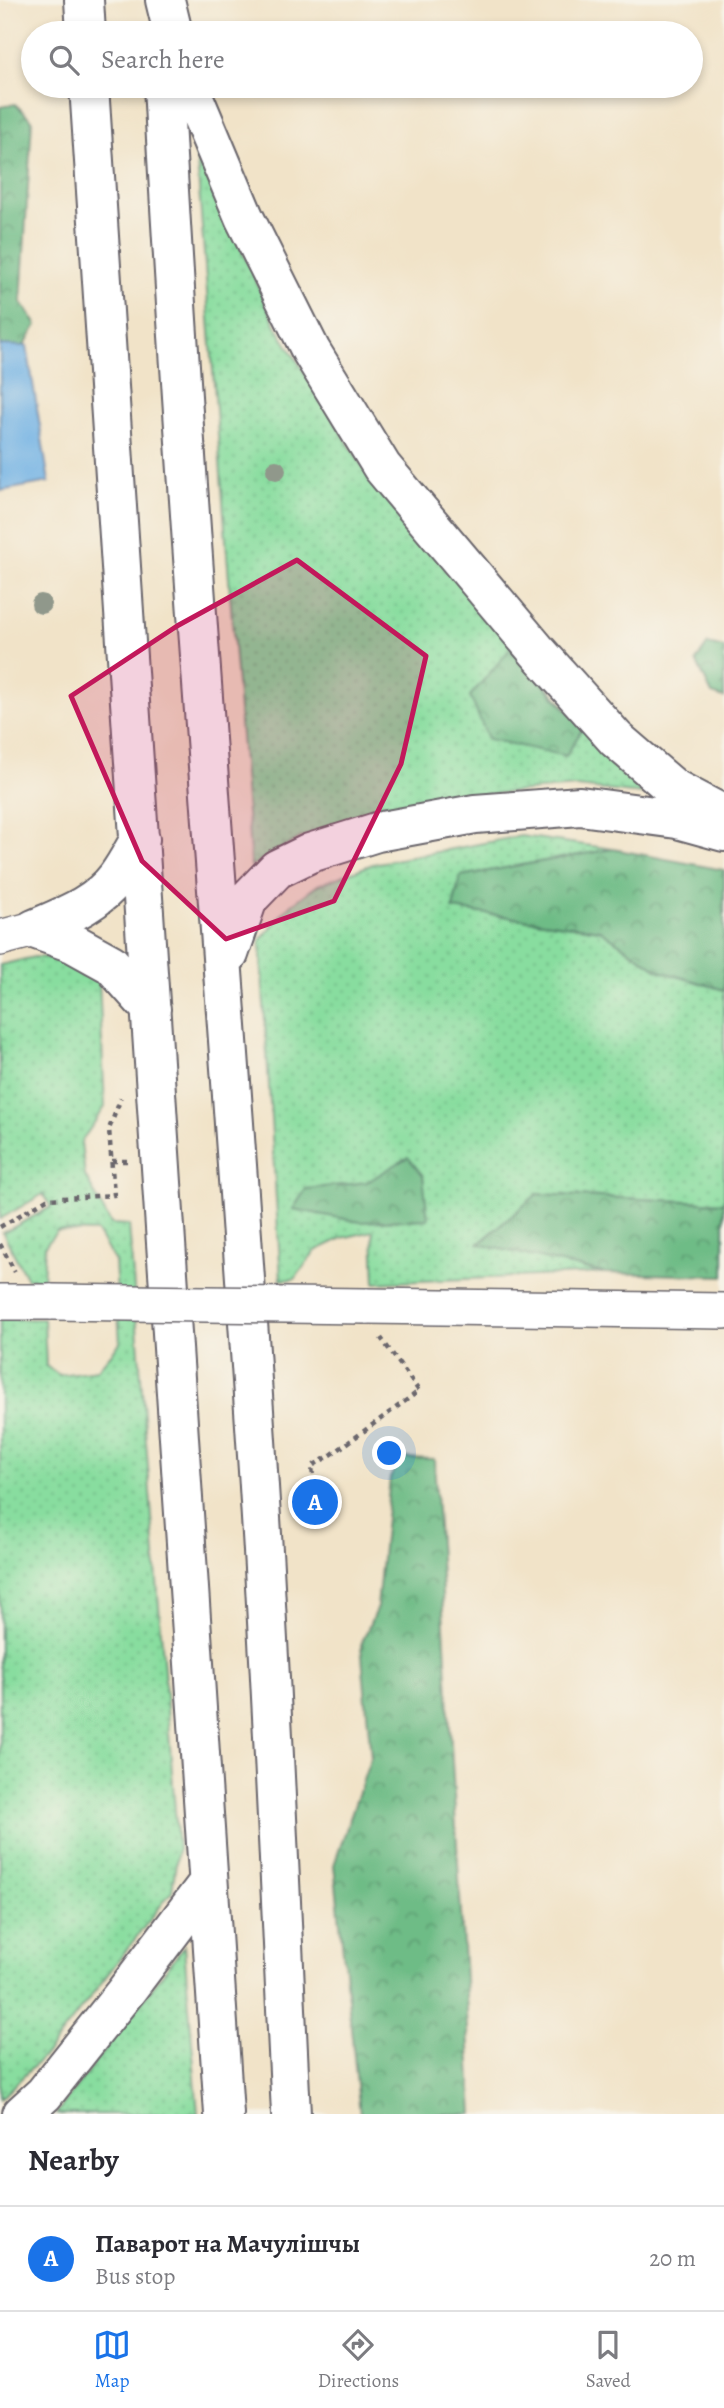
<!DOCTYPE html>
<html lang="en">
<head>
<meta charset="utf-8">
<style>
	body { margin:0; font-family:Alegreya,serif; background:#f2f2f3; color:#2b2b33 }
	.you { position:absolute; left:390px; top:1454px; width:24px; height:24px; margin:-18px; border:5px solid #fff; border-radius:50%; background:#1a73e8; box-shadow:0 0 0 10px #1a73e833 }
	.badge { display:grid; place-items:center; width:46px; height:46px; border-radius:50%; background:#1a73e8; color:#fff; font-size:23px; font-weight:700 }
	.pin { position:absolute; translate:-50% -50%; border:4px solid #fff; box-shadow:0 2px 7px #0006 }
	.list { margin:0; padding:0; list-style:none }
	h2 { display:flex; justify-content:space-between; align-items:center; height:91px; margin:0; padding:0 28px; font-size:30px }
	h2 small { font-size:23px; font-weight:400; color:#7c7c81 }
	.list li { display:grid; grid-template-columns:46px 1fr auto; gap:21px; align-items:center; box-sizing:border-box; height:105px; padding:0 28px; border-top:2px solid #e1e1e2 }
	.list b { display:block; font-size:26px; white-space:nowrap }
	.list p { margin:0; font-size:23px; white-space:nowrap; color:#7c7c81 }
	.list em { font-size:23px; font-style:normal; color:#7c7c81 }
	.icon { flex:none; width:38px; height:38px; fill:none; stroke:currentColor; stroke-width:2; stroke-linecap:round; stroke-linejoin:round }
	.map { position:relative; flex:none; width:724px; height:2114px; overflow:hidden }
	.search { position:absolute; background:#fff; box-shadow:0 4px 10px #0003; left:21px; right:21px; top:21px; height:77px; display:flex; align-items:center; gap:18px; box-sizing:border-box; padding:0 24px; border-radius:38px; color:#7c7c81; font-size:26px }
	.sheet { height:196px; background:#fff }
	nav { display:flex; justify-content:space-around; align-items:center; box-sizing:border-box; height:98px; border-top:2px solid #e1e1e2; background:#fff; font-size:19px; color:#7c7c81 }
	nav a { display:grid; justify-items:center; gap:4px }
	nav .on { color:#1a73e8 }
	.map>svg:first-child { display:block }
	.grass { fill:url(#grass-dots); stroke:#55806d; stroke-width:2 }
	.forest { fill:url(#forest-crowns); stroke:#486f60; stroke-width:2 }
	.water { fill:#70b1e4; stroke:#496a90; stroke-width:2 }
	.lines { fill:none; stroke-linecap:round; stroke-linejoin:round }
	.tertiary-casing { stroke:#6a666c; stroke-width:38 }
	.trunk-casing { stroke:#6a666c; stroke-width:42 }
	.path { stroke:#6a666c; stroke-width:4.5; stroke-dasharray:5 5; stroke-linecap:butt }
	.tertiary { stroke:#fff; stroke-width:35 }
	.trunk { stroke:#fff; stroke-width:38 }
	.tertiary-bridge-casing { stroke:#6a666c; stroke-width:38; stroke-linecap:butt }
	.tertiary-bridge { stroke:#fff; stroke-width:35 }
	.tree { fill:#90988b }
	.marked { fill:#c2185b; fill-opacity:0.2; stroke:#c2185b; stroke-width:5; stroke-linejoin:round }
</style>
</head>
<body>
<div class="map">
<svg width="724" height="2114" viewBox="0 0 724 2114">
	<defs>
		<pattern id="grass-dots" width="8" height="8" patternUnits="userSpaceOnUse" patternTransform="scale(1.75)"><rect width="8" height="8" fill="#88dd9f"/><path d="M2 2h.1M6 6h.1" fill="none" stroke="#75bd8a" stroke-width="1.8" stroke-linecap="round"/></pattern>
		<pattern id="forest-crowns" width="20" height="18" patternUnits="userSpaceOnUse" patternTransform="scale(1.75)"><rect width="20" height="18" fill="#6ebc86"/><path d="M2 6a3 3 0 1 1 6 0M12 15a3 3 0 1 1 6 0" fill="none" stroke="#5a986f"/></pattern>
	</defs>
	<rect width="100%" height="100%" fill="#f7f3e8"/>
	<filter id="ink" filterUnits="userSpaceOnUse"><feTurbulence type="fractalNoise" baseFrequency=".0143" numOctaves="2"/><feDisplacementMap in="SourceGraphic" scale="14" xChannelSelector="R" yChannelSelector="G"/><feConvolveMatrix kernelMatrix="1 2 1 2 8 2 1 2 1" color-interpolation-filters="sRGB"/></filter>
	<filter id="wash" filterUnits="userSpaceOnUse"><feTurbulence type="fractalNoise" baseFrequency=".00686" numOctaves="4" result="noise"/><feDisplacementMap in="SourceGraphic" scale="28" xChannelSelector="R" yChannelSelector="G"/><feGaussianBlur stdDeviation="1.57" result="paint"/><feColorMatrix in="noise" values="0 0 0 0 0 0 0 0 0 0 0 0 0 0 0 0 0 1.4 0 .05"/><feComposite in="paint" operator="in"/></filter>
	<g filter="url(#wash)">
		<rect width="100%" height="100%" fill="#f1e3c8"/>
		<path class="grass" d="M 196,149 L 277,328 L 364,469 L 583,728 L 643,794 L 576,787 L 489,794 L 384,810 L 302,837 L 251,866 Z
			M 521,836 L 613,849 L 460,876 L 453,909 L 600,930 L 660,971 L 724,990 L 724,1203 L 538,1194 L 479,1243 L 603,1273 L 375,1283 L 373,1231 L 342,1238 L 315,1251 L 295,1279 L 281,1280 L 260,941 L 287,908 L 318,885 L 373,864 Z
			M 34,957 L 73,959 L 99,980 L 105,1107 L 81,1142 L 85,1176 L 111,1224 L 129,1225 L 178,1848 L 172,1891 L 47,2053 L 0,2099 L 0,1319 L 44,1319 L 46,1366 L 59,1375 L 97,1370 L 120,1343 L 115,1262 L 97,1232 L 57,1231 L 45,1246 L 43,1279 L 27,1279 L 3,1233 L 51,1207 L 43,1194 L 0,1219 L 0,965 Z
			M 184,1946 L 198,2114 L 56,2114 Z"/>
		<path class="forest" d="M 15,104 L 32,120 L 21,302 L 37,325 L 23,347 L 0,346 L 0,107 Z
			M 708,644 L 724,648 L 724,698 L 712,694 L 696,661 Z
			M 511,648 L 583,728 L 566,756 L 488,739 L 470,696 Z
			M 613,849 L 724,870 L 724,990 L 660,971 L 600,930 L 453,909 L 460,876 Z
			M 408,1157 L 423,1176 L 428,1219 L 360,1222 L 293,1209 L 306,1189 L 367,1182 Z
			M 537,1194 L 724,1203 L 724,1276 L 603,1273 L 479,1244 Z
			M 401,1458 L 434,1459 L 473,2114 L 360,2114 L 334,1865 L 371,1757 L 361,1645 L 377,1607 L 390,1478 Z"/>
		<path class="water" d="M 0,345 L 27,346 L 49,482 L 0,491 Z"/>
	</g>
	<g filter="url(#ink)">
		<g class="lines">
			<defs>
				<path id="tertiary" d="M 0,938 L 34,929
					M 0,1302 L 52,1302
					M 366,1306 L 724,1311"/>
				<path id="trunk" d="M 84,0 L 86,33
					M 165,0 L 173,33
					M 89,86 L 224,2114
					M 163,86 C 189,558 230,1030 260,1502 C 273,1706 281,1910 291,2114
					M 189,86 L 244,217 L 311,351 L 382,467 L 537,651 L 616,739 L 673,788 L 724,815
					M 34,929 L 73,943 L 111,964 L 151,1009
					M 34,929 C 64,916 97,904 117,877 C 126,865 133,851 140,839
					M 229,954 L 248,899 L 277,869 L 310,853 L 377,832 L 475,814 L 580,806 L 677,819 L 724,832
					M 22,2114 L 44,2094 L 126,1991 L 208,1883"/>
			</defs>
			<use href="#tertiary" class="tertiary-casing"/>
			<use href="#trunk" class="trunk-casing"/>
			<path class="path" d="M 112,1161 L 128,1161
				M 0,1227 L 47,1199 L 114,1195 L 109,1129 L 121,1098
				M 0,1244 L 15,1272
				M 293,1504 L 315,1502 L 312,1466 L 331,1455 L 419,1391 L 381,1338"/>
			<use href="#tertiary" class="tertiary"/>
			<use href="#trunk" class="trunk"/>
			<defs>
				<path id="tertiary-bridge" d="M 52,1302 L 366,1306"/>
			</defs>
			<use href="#tertiary-bridge" class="tertiary-bridge-casing"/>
			<use href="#tertiary-bridge" class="tertiary-bridge"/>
		</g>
		<g class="tree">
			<circle cx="276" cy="470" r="10"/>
			<circle cx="41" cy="604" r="10"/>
		</g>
	</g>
	<path class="marked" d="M 297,560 L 426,656 L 401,764 L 334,901 L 226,939 L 142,861 L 71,696 L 177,626 Z"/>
</svg>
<div class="you"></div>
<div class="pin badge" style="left:315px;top:1502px">A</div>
<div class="search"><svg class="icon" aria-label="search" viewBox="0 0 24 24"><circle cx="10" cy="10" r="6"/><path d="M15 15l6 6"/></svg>Search here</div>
</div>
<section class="sheet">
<h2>Nearby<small></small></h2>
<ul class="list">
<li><span class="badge">A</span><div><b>Паварот на Мачулішчы</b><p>Bus stop</p></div><em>20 m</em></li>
</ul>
</section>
<nav>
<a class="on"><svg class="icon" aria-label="map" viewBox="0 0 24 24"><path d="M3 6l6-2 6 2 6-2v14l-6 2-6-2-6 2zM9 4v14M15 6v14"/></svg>Map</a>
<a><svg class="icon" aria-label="directions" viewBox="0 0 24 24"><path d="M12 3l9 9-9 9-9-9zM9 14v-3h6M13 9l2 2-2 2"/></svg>Directions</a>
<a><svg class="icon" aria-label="saved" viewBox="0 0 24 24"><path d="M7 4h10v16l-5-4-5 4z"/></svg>Saved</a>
</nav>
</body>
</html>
